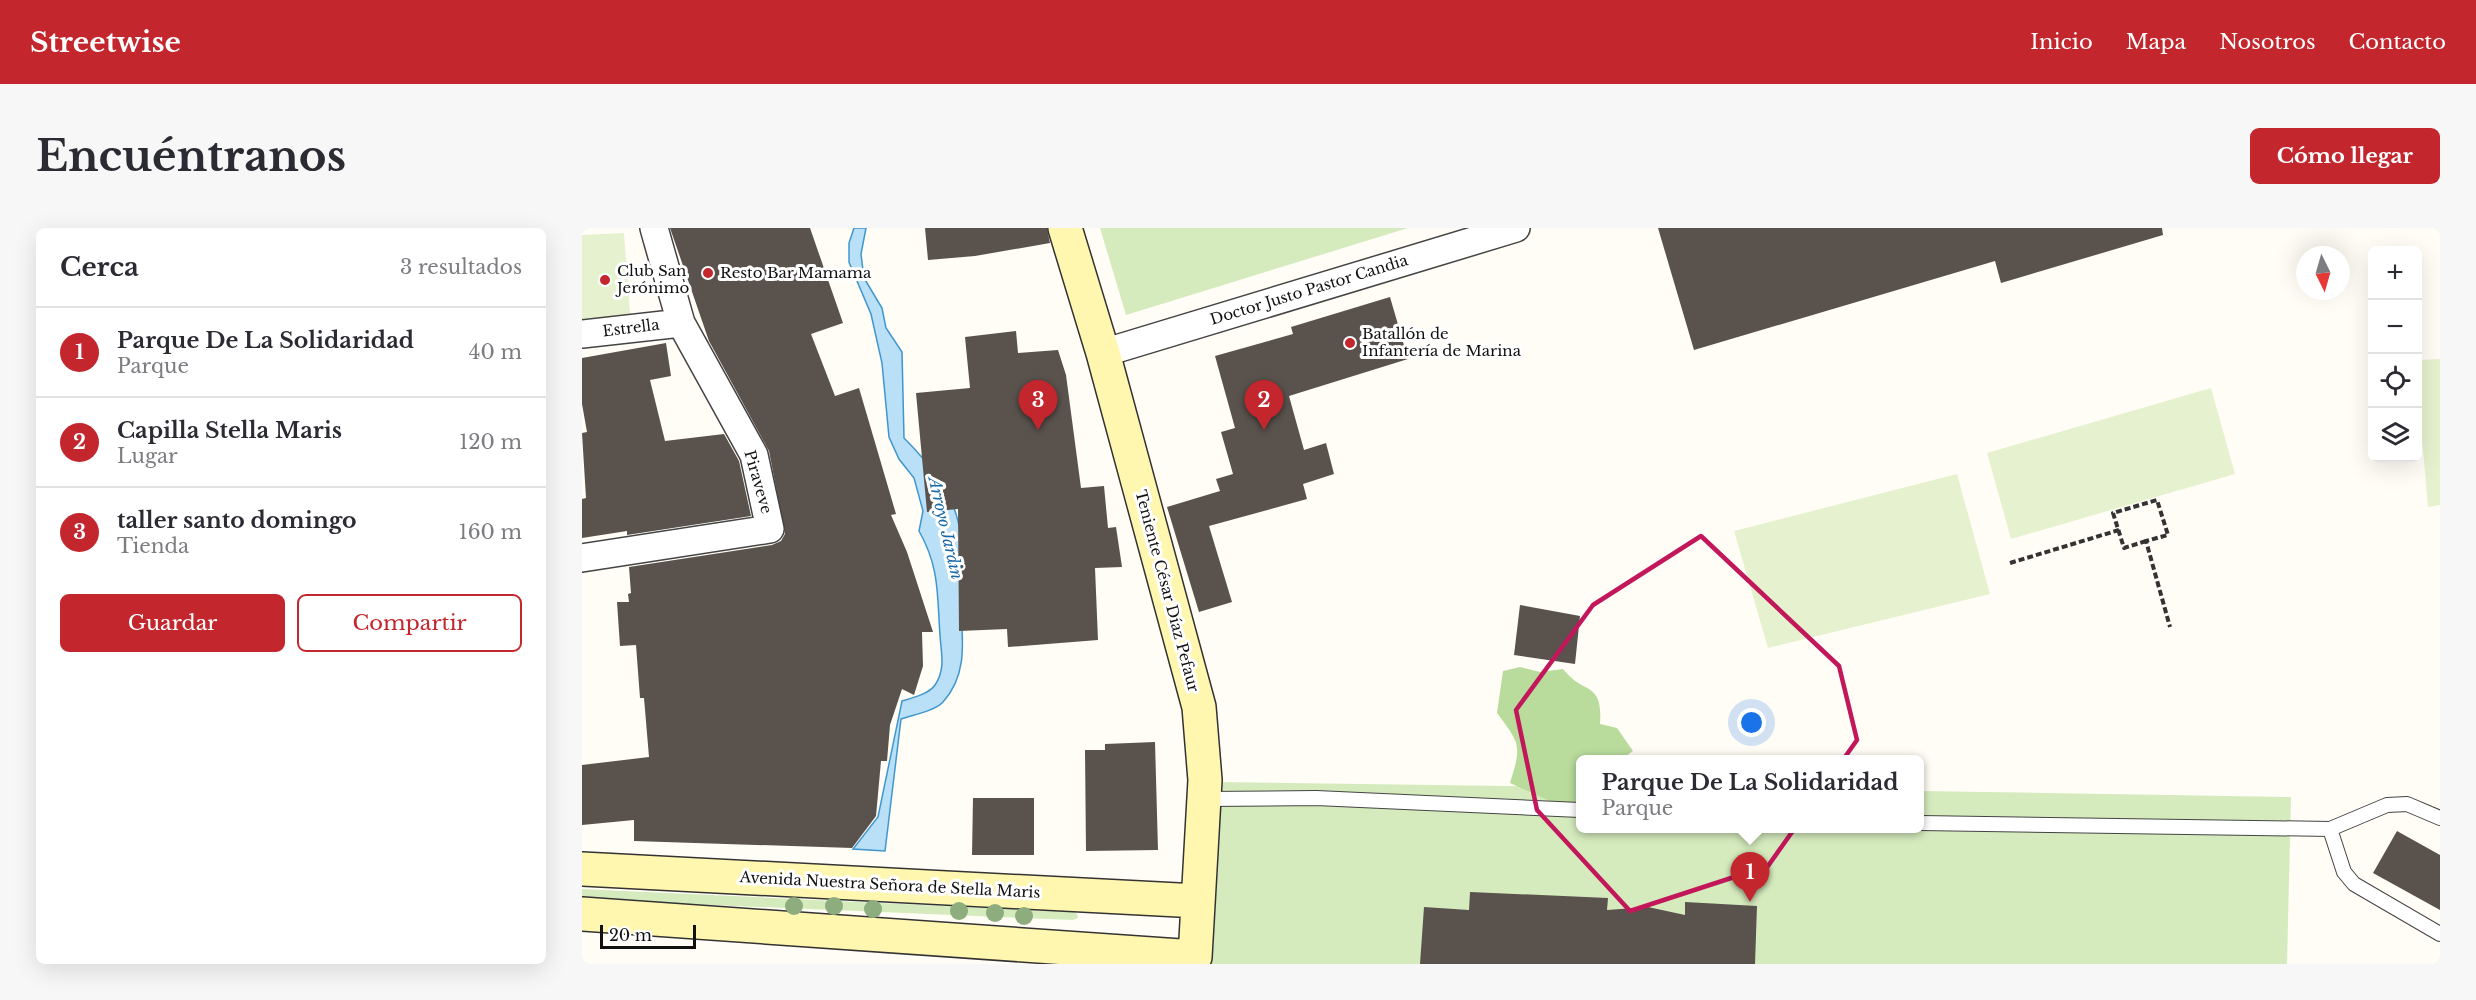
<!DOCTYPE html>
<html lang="es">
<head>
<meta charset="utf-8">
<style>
	body { margin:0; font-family:"Libre Baskerville",serif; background:#f7f7f7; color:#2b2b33 }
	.controls { position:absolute; right:18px; top:18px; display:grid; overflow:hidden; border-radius:9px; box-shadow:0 6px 24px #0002 }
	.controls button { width:54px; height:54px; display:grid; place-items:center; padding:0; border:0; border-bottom:2px solid #e1e1e2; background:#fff; color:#2b2b33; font:30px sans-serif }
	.compass { position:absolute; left:1714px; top:18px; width:54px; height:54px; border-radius:50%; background:#fff; box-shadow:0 6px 24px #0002; rotate:175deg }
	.scale { position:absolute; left:18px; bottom:15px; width:96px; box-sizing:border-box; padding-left:6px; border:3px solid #111; border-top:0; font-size:16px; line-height:21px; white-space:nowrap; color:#111; -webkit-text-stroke:4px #fff; paint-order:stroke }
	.you { position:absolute; left:1170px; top:495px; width:21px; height:21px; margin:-15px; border:4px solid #fff; border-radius:50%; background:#1a73e8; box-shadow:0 0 0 9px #1a73e833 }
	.badge { display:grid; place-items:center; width:39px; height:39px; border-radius:50%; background:#c4262e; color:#fff; font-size:20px; font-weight:700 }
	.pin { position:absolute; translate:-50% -50px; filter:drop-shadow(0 2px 3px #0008) }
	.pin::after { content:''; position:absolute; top:32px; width:21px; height:18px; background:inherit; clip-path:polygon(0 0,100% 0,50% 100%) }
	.popup { position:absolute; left:994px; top:527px; width:348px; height:78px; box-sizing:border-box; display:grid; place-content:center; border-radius:9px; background:#fff; filter:drop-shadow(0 2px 4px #0005); font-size:20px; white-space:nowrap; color:#7c7c81 }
	.popup b { font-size:22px; color:#2b2b33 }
	.popup::after { content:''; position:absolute; left:50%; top:100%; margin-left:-12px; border:12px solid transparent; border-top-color:#fff }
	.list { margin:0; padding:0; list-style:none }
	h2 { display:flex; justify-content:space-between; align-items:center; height:78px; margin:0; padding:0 24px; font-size:26px }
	h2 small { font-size:20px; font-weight:400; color:#7c7c81 }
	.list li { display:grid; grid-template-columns:39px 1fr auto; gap:18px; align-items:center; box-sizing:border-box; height:90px; padding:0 24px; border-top:2px solid #e1e1e2 }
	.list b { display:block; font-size:22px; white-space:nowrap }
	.list p { margin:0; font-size:20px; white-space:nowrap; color:#7c7c81 }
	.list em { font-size:20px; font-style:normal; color:#7c7c81 }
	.actions { display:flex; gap:12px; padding:18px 24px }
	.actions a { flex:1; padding:14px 0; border:2px solid #c4262e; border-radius:9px; text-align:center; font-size:21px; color:#c4262e }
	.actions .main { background:#c4262e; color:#fff }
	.icon { flex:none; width:33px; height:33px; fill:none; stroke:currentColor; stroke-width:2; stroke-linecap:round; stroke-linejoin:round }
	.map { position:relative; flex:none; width:1858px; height:736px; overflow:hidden; border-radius:9px }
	header { display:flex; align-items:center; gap:36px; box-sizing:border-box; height:84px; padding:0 30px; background:#c4262e; color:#fff }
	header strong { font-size:28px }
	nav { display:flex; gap:33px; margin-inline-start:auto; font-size:21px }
	.intro { display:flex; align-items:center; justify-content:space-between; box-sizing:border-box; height:144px; padding:0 36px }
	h1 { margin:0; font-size:42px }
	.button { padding:15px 27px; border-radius:9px; background:#c4262e; color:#fff; font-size:21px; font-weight:700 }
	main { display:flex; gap:36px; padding:0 36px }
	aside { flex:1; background:#fff; border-radius:9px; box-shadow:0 6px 24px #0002 }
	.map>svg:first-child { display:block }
	.green { fill:#d5ebbd }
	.forest { fill:#b9dc9c }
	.pitch { fill:#e6f2cf }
	.water { fill:#b9e0f7; stroke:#3f96cf; stroke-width:1.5 }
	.building { fill:#5a524d }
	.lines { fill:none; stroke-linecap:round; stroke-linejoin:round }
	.lane-casing { stroke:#444; stroke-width:16 }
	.street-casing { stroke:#444; stroke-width:30 }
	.secondary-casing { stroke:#333; stroke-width:36 }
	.path { stroke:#333; stroke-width:4; stroke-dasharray:6 3; stroke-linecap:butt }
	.lane { stroke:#fff; stroke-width:14 }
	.street { stroke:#fff; stroke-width:27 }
	.secondary { stroke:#fff6b0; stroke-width:33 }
	.tree { fill:#8dad7f }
	.marked { fill:none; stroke:#c2185b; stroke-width:4.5; stroke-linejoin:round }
	.poi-dot { fill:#c4262e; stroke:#fff; stroke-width:2 }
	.labels { text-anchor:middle; stroke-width:6; stroke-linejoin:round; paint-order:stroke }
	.poi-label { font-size:15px; fill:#111; stroke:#fff; text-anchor:start }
	.street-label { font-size:15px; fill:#111; stroke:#fff }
	.water-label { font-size:16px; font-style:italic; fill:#1768a6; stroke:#fff }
</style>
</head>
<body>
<header>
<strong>Streetwise</strong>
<nav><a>Inicio</a><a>Mapa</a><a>Nosotros</a><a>Contacto</a></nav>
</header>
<div class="intro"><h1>Encuéntranos</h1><a class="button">Cómo llegar</a></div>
<main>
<aside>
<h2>Cerca<small>3 resultados</small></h2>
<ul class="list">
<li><span class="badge">1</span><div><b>Parque De La Solidaridad</b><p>Parque</p></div><em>40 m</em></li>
<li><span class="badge">2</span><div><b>Capilla Stella Maris</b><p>Lugar</p></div><em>120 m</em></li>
<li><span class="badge">3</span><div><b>taller santo domingo</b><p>Tienda</p></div><em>160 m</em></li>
</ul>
<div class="actions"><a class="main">Guardar</a><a>Compartir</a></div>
</aside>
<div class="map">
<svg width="1858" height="736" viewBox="0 0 1858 736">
	<rect width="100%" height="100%" fill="#fffdf5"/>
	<path class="green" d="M 518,0 L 826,0 L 544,87 Z
		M 630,554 L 998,559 L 998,600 L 1338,600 L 1338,563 L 1709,569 L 1705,736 L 624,736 Z
		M 0,661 L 492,684 L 495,686 L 496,690 L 491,692 L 8,672 L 0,671 Z"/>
	<path class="forest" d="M 938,439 L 958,444 L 981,441 C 1002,468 1021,452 1018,496 L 1035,500 L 1051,523 L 1040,531 L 998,532 L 998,578 L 983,580 L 928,555 C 940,517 938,516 915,485 L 921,443 Z"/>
	<path class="pitch" d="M 42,5 L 49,97 L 0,100 L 0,7 Z
		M 1858,131 L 1858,277 L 1846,279 L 1836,165 L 1836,132 Z
		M 1629,160 L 1653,246 L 1429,311 L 1405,225 Z
		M 1375,246 L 1408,366 L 1186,420 L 1152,303 Z"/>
	<path class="water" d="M 272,0 L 284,0 L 279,26 L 282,50 L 300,80 L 304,100 L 320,124 L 322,210 C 341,229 362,254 372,280 C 384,312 377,334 378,366 C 379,404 389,443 361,474 C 353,483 330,487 319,491 L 303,623 L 271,621 L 296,589 L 320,473 C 330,470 347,466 353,457 C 364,441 359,425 358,407 C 355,367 358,340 337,303 L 341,283 L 332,250 L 317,231 L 307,209 L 300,135 L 289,86 L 267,34 L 267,15 Z"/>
	<path class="building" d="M 88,0 L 228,0 L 261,95 L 229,106 L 253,168 L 277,160 L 314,286 L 309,287 L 325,324 L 351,404 L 340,404 L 341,438 L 332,467 L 320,461 L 308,497 L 305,533 L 299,533 L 294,588 L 270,620 L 52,613 L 52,592 L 0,597 L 0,537 L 67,529 L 62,470 L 58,470 L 54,417 L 38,418 L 35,374 L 47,374 L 46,366 L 49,365 L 47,339 L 190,317 L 199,313 L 203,306 L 187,223 L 127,113 Z
		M 343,0 L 465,0 L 468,15 L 393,28 L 346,32 Z
		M 1076,0 L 1580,0 L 1581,7 L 1419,55 L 1413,33 L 1112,122 Z
		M 808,69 L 826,131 L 707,168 L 722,222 L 744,215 L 752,246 L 721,256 L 725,271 L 627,298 L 650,374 L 617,384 L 585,279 L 638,263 L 634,251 L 651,246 L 639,204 L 653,200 L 633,128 L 711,106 L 709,99 Z
		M 434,103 L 436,125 L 476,122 L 484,147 L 499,260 L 522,258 L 526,300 L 534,299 L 540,339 L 513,340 L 516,412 L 426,419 L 425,401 L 377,403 L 376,281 L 345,284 L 334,165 L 388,160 L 383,109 Z
		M 84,115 L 89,148 L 68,152 L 83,213 L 142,206 L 157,233 L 169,288 L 45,307 L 45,303 L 0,310 L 0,271 L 4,270 L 0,205 L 5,204 L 0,176 L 0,130 Z
		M 938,377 L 998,388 L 993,436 L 932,427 Z
		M 573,514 L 576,622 L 504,623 L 503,522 L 523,522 L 523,516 Z
		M 391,570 L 452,570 L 452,627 L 390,627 Z
		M 1815,603 L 1858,627 L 1858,682 L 1791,645 Z
		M 888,664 L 1026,670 L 1025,682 L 1066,679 L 1103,687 L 1103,674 L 1175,678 L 1173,736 L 838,736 L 842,679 L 887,682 Z"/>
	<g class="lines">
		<defs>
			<path id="lane" d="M 622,571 L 734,570 L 998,582
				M 1338,595 L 1748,601 L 1805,577 L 1825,576 L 1858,590
				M 1748,601 L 1762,644 L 1772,656 L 1858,706"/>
			<path id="street" d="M 0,106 L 99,95
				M 521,125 L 934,0
				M 0,330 L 188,301 L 172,227 L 99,95 L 72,0"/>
			<path id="secondary" d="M 0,641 L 616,673
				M 0,686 L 613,729 L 623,552 L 617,479 L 521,125 L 483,0"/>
		</defs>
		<use href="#lane" class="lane-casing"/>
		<use href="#street" class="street-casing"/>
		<use href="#secondary" class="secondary-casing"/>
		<path class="path" d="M 1564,313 L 1542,320 L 1531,285 L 1575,272 L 1586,307 L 1564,313 L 1588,399
			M 1428,335 L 1537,302"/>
		<use href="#lane" class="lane"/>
		<use href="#street" class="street"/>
		<use href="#secondary" class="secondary"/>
	</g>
	<g class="tree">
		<circle cx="212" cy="678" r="9"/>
		<circle cx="252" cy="678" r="9"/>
		<circle cx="291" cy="681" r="9"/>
		<circle cx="377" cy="683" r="9"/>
		<circle cx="413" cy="685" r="9"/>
		<circle cx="442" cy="688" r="9"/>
	</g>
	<path class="marked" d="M 1119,308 L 1257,438 L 1275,512 L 1186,638 L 1048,683 L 955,582 L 934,482 L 1011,377 Z"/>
	<g class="poi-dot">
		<circle cx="126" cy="45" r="6"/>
		<circle cx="23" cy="52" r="6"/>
		<circle cx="768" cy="115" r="6"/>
	</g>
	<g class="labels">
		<g class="poi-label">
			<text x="35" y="48">Club San<tspan x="35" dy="17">Jerónimo</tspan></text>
			<text x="138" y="50">Resto Bar Mamama</text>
			<text x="780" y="111">Batallón de<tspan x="780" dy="17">Infantería de Marina</tspan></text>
		</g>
		<g class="street-label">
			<text transform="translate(727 62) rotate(-17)" y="5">Doctor Justo Pastor Candia</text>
			<text transform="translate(49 100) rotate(-7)" y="5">Estrella</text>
			<text transform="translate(176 254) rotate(74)" y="5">Piraveve</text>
			<text transform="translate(585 363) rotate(75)" y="5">Teniente César Díaz Pefaur</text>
			<text transform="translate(308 657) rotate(3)" y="5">Avenida Nuestra Señora de Stella Maris</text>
		</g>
		<g class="water-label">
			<text transform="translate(364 300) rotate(77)" y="6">Arroyo Jardin</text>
		</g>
	</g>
</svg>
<div class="controls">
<button>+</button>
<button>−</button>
<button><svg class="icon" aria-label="locate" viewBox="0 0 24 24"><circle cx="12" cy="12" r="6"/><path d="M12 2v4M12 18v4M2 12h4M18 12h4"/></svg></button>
<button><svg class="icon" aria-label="layers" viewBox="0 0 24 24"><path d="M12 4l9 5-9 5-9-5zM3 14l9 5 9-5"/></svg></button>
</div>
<svg class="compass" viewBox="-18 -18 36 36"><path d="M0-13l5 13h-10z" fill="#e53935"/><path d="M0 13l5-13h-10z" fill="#7c7c81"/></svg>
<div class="scale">20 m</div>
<div class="you"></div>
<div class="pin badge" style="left:1168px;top:674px">1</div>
<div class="popup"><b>Parque De La Solidaridad</b>Parque</div>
<div class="pin badge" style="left:682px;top:202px">2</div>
<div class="pin badge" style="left:456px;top:202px">3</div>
</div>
</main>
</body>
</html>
